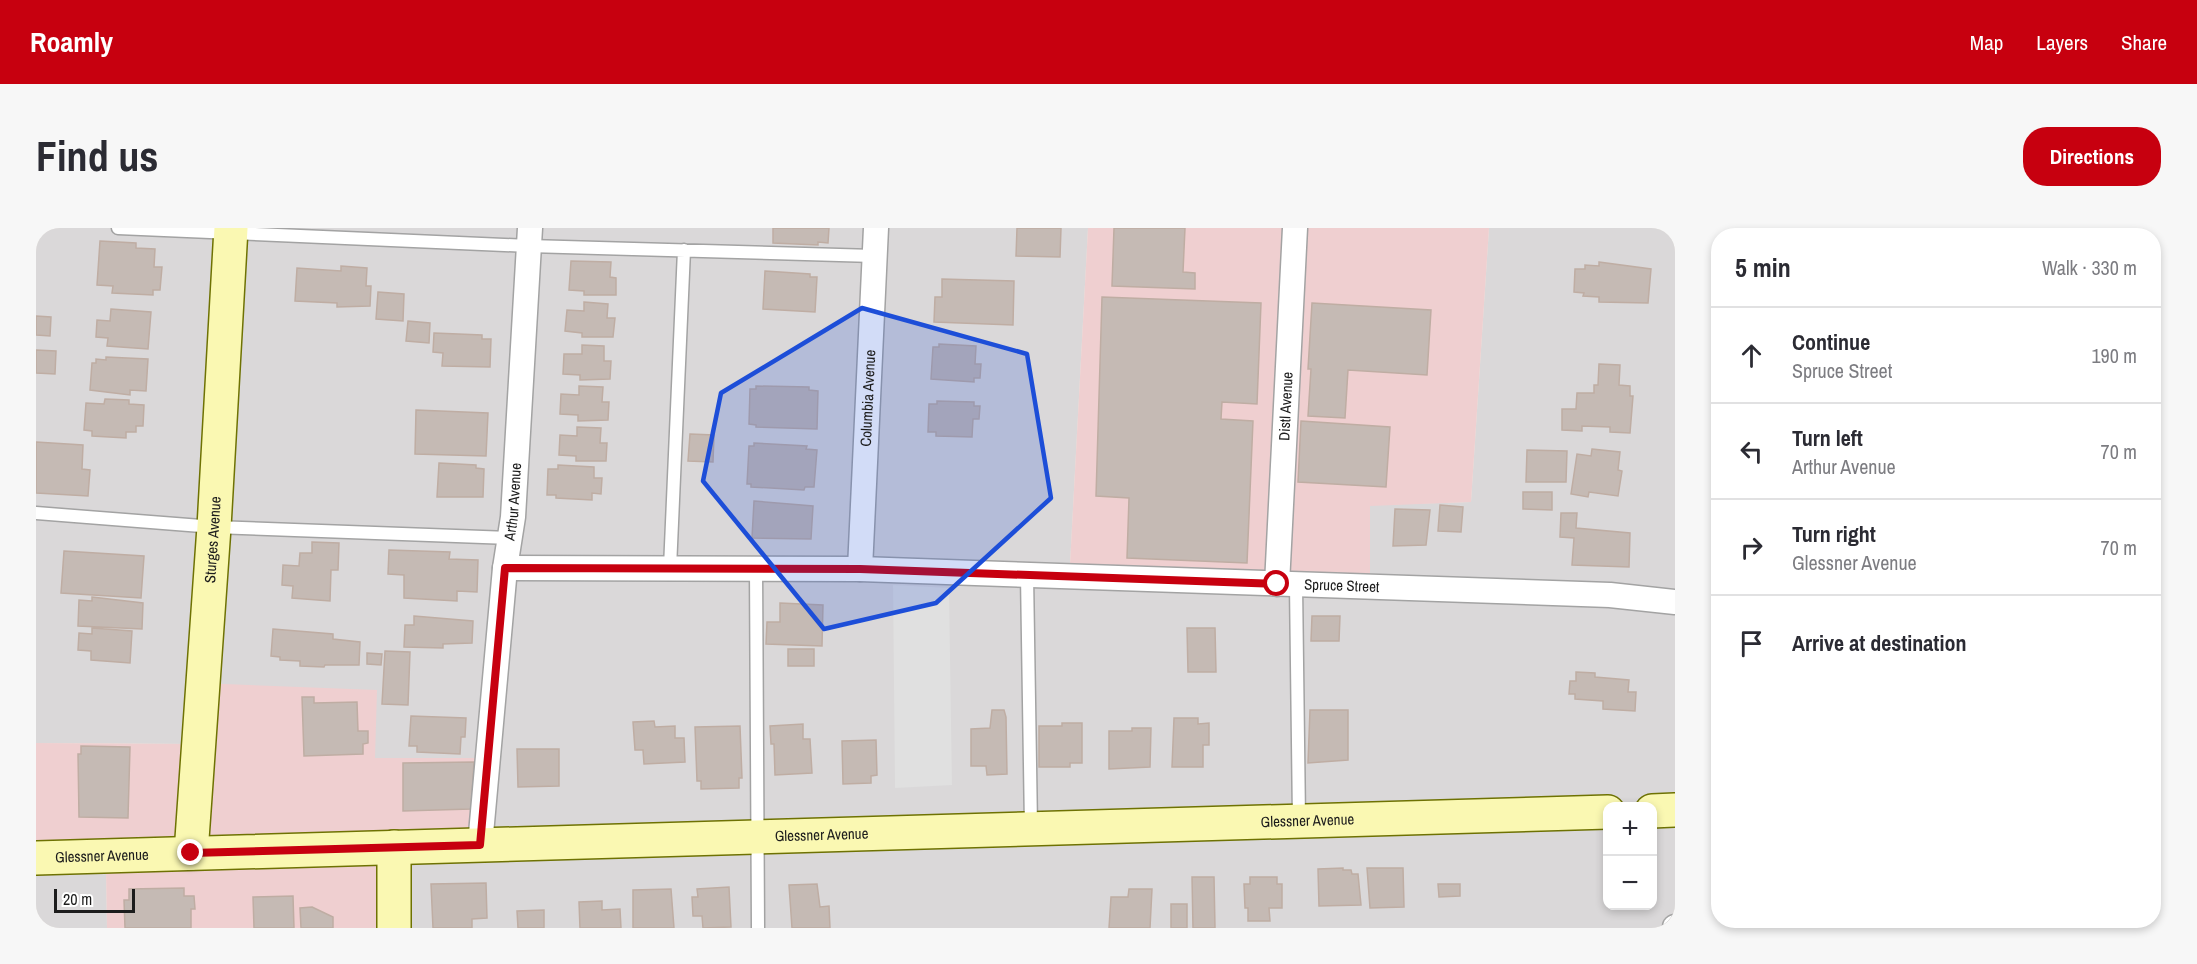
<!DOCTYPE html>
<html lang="en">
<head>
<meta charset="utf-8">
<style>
	body { margin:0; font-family:"Archivo Narrow",sans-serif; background:#f7f7f7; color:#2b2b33 }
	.controls { position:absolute; right:18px; bottom:18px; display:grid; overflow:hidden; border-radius:12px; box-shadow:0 3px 9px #0003 }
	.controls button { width:54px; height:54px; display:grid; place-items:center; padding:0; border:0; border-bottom:2px solid #e1e1e2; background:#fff; color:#2b2b33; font:30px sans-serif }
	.scale { position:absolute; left:18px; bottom:15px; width:81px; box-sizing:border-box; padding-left:6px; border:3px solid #1c1c1c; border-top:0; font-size:16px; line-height:21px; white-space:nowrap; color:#1c1c1c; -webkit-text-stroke:4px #fff; paint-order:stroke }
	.stop { position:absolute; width:18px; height:18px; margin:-14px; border:4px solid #c7000f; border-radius:50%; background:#fff }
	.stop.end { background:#c7000f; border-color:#fff; box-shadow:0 2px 6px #0008 }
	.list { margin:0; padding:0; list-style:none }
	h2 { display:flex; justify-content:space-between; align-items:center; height:78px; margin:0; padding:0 24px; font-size:26px }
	h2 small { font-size:20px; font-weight:400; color:#7c7c81 }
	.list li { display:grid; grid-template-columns:39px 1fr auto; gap:18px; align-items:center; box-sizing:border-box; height:96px; padding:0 24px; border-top:2px solid #e1e1e2 }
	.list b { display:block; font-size:22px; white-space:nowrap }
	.list p { margin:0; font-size:20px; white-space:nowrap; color:#7c7c81 }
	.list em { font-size:20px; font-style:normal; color:#7c7c81 }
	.icon { flex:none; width:33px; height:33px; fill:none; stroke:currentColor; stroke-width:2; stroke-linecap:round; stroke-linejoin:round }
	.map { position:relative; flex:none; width:1639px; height:700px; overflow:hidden; border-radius:24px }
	header { display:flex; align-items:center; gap:36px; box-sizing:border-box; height:84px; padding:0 30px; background:#c7000f; color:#fff }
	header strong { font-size:28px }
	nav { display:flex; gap:33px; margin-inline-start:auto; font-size:21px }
	.intro { display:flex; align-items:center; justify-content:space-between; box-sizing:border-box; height:144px; padding:0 36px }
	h1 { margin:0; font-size:42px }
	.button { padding:15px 27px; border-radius:24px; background:#c7000f; color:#fff; font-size:21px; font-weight:700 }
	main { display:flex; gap:36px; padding:0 36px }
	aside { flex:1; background:#fff; border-radius:24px; box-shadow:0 3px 9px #0003 }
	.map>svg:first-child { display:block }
	.residential { fill:#dad8d9; fill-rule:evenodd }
	.commercial { fill:#efcfd0 }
	.parking { fill:#e0e0e0 }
	.building { fill:#c5bab4; stroke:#bfada3; stroke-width:1.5 }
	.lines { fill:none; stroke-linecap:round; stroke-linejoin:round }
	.lane-casing { stroke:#a3a3a3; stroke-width:15 }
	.street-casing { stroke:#a3a3a3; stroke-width:27 }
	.secondary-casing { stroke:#6e7203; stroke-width:36 }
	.lane { stroke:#fff; stroke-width:12 }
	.street { stroke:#fff; stroke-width:24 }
	.secondary { stroke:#faf8b2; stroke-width:33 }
	.route { stroke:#c7000f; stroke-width:8 }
	.marked { fill:#1d4ed8; fill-opacity:0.2; stroke:#1d4ed8; stroke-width:4.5; stroke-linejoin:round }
	.labels { text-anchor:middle; stroke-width:6; stroke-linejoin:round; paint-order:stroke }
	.street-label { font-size:15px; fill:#1c1c1c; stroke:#fff }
</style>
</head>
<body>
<header>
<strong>Roamly</strong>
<nav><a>Map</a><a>Layers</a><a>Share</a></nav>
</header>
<div class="intro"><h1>Find us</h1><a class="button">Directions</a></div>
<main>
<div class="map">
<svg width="1639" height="700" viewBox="0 0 1639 700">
	<rect width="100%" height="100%" fill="#ede8e1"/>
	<path class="residential" d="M 0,0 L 1052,0 L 1033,355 L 1334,367 L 1334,277 L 1435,274 L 1453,0 L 1639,0 L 1639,700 L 356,700 L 355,625 L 454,530 L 339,530 L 164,516 L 0,515 ZM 1572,578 L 1616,578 L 1616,678 L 1572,678 Z
		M 70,642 L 71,700 L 0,700 L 0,645 Z"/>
	<path class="commercial" d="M 1052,0 L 1453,0 L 1435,274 L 1334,278 L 1334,367 L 1033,355 Z
		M 162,455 L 341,462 L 339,530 L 455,530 L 444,617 L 358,619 L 356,700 L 71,700 L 70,642 L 0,645 L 0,515 L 163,516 Z"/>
	<path class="parking" d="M 857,357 L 913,360 L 916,557 L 859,560 Z"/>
	<path class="building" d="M 737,0 L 793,0 L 792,15 L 782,14 L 782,17 L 737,15 Z
		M 981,0 L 1025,0 L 1024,29 L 980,28 Z
		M 1078,0 L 1149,0 L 1147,44 L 1159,45 L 1159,61 L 1076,58 Z
		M 64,13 L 100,15 L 100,20 L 119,21 L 118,39 L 126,39 L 124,62 L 117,62 L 117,67 L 76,65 L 77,58 L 61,57 Z
		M 535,33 L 575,34 L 574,49 L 580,50 L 580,67 L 548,67 L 548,63 L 533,62 Z
		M 1563,34 L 1615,41 L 1612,75 L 1563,74 L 1563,69 L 1547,68 L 1548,65 L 1538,64 L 1539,41 L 1549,41 L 1549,37 L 1563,38 Z
		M 305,38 L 331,40 L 330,58 L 335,58 L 334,78 L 301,79 L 301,75 L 259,73 L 261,40 L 305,43 Z
		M 729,43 L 774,46 L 774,49 L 781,49 L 779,84 L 727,81 Z
		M 906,51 L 978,53 L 977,97 L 898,94 L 899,69 L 906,69 Z
		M 342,64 L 368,66 L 367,93 L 340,91 Z
		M 1066,69 L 1225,75 L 1221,176 L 1186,174 L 1185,191 L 1217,193 L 1211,335 L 1091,330 L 1093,270 L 1060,268 Z
		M 548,74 L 572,76 L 571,90 L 579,90 L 577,109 L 546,109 L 546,105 L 529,103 L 531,82 L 548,83 Z
		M 1276,75 L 1395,82 L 1391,147 L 1312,142 L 1309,190 L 1272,188 L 1275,141 L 1272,141 Z
		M 75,81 L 115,84 L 112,121 L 71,118 L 72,110 L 60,109 L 61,92 L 74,93 Z
		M 0,88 L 15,89 L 14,108 L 0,107 Z
		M 372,93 L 394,95 L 393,115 L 370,113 Z
		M 398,105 L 446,107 L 446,111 L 455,111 L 454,139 L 406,138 L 407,125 L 397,124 Z
		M 903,116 L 940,118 L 939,136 L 945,136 L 944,150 L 938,150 L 938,154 L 895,151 L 897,119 L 903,119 Z
		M 546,117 L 568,118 L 568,133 L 575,133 L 574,151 L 544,152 L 544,147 L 527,146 L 528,126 L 546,126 Z
		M 0,122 L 20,123 L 19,146 L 0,145 Z
		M 70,129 L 112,131 L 110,163 L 94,162 L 94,167 L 54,162 L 56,135 L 60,135 L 60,131 L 70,132 Z
		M 1563,136 L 1584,137 L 1583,157 L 1594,158 L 1594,168 L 1597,168 L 1594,205 L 1574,204 L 1574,199 L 1546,198 L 1546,203 L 1526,202 L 1526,181 L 1540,181 L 1541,165 L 1558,165 L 1558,157 L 1562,157 Z
		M 543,158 L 567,159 L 566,174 L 573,174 L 572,192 L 542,193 L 542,187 L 524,186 L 525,166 L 543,167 Z
		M 720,158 L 773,159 L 773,162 L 782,163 L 781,201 L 720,199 L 720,197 L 713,196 L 714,161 L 720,161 Z
		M 69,171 L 93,172 L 93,176 L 108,177 L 107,198 L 100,198 L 100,204 L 90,204 L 90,210 L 56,208 L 56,203 L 48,202 L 50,175 L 68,176 Z
		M 901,173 L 938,174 L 938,178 L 944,178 L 943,191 L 937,191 L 936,209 L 900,208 L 900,204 L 892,204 L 893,176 L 901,176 Z
		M 380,182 L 452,185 L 450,228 L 379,226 Z
		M 1265,193 L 1354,199 L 1350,259 L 1262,254 Z
		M 541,199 L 565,200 L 564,215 L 571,215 L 570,233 L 540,233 L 540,228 L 523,227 L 524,207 L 541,208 Z
		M 654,206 L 678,207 L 677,234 L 652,233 Z
		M 0,214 L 47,217 L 46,241 L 54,242 L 52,268 L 0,265 Z
		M 718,215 L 771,218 L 770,221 L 781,222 L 778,259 L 769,259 L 768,262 L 715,259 L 715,256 L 711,256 L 713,218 L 718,218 Z
		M 1556,221 L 1584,224 L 1582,242 L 1586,243 L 1582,268 L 1553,264 L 1552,269 L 1535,266 L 1541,226 L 1555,228 Z
		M 1491,222 L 1531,223 L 1530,254 L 1490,254 Z
		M 403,235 L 440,237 L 440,240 L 448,241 L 447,269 L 401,269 Z
		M 522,237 L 558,239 L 558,250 L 566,250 L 565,266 L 556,265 L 556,272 L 520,270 L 520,267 L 511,267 L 512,241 L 522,241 Z
		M 1487,264 L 1516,264 L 1516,282 L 1487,281 Z
		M 718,273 L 777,278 L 775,311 L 716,310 Z
		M 1404,277 L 1427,279 L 1425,304 L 1402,303 Z
		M 1359,281 L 1394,282 L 1390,317 L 1357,318 Z
		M 1525,285 L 1541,285 L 1540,300 L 1594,305 L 1593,339 L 1536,337 L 1538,310 L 1524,309 Z
		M 276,314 L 303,315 L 302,342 L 295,342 L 294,373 L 256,370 L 257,358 L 246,357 L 247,337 L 263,338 L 264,325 L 276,325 Z
		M 353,322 L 414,324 L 413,331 L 442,332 L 441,364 L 421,363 L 421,373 L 368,370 L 368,347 L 352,346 Z
		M 28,323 L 108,328 L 105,370 L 25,365 Z
		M 56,369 L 107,375 L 106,401 L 42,398 L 43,372 L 56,373 Z
		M 744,375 L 787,377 L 786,418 L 730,416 L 731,394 L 744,394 Z
		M 378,388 L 437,393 L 436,415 L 407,416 L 407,420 L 368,419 L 369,397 L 378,397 Z
		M 1276,388 L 1304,388 L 1303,413 L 1275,413 Z
		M 56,400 L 96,403 L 94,435 L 55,432 L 55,423 L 42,422 L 43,405 L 56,406 Z
		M 1151,400 L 1179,400 L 1180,444 L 1152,444 Z
		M 237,401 L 297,406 L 297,411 L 324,414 L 323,437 L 289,437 L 288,439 L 264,438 L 264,433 L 244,432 L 244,429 L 235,428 Z
		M 752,421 L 778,421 L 778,438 L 752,438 Z
		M 349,423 L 374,424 L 372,477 L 346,476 Z
		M 331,425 L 346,426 L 345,437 L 331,436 Z
		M 1540,444 L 1559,445 L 1559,449 L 1593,452 L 1592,464 L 1600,464 L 1599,483 L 1567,481 L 1567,473 L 1539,471 L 1539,466 L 1533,466 L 1534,453 L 1540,453 Z
		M 266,469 L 278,469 L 278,475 L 321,474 L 322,503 L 332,503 L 332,515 L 327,516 L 327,526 L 268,528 Z
		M 956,482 L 968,482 L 970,489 L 971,546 L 951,547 L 950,538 L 935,538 L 935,501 L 954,500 Z
		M 1274,482 L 1312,482 L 1312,532 L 1272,535 Z
		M 375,488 L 430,490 L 429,509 L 425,509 L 424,526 L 381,524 L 381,518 L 373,518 Z
		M 1138,490 L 1162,490 L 1162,496 L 1173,495 L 1173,517 L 1167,517 L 1167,539 L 1136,539 Z
		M 618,493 L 619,499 L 639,498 L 639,510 L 648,510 L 649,534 L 608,536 L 607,522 L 599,522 L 597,494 Z
		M 1026,495 L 1046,495 L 1046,535 L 1034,535 L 1034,539 L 1003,539 L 1003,498 L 1026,498 Z
		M 767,496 L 767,511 L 774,511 L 776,545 L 739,547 L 738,516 L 735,516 L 734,498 Z
		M 704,498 L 706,550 L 703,550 L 703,560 L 665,561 L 665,553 L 661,553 L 659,499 Z
		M 1096,500 L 1115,500 L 1114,539 L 1073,541 L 1073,503 L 1096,503 Z
		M 840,512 L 841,547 L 835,548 L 835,555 L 807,556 L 806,513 Z
		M 45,518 L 94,519 L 92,590 L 43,589 L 42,526 L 45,526 Z
		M 481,521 L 523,521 L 523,558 L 482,559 Z
		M 438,534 L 435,581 L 367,583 L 367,535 Z
		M 1307,640 L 1307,642 L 1315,642 L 1316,646 L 1322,646 L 1325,677 L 1283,678 L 1282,641 Z
		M 1331,640 L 1367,640 L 1368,679 L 1334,680 Z
		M 1156,649 L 1178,649 L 1179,700 L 1157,700 Z
		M 1214,649 L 1241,649 L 1241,656 L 1246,656 L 1246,680 L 1233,680 L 1234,693 L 1212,693 L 1212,680 L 1209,680 L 1208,656 L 1214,656 Z
		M 450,655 L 451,690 L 436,691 L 436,700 L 397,700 L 395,656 Z
		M 781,656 L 784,679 L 793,678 L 794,700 L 756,700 L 753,657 Z
		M 1402,656 L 1424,656 L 1424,668 L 1403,669 Z
		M 693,659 L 695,699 L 667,700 L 666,688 L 657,688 L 656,669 L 662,669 L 661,661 Z
		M 148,660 L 148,668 L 158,668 L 159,681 L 155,681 L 155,700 L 89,700 L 88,672 L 93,672 L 93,661 Z
		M 635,661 L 638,700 L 597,700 L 597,662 Z
		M 1093,661 L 1116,661 L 1114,700 L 1073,700 L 1075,669 L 1092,669 Z
		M 257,668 L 258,700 L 218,700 L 217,669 Z
		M 566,673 L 566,682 L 584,681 L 585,700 L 544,700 L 543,674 Z
		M 1135,676 L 1151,676 L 1151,700 L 1135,700 Z
		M 276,679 L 297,689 L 297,700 L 265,700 L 264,680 Z
		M 508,682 L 508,700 L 482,700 L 481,683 Z"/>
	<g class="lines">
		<defs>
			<path id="lane" d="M 82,0 L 493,18 L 838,28
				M 0,285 L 178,299 L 474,310
				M 634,340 L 648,22
				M 720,340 L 722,700
				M 991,347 L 995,599
				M 1260,357 L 1263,592"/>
			<g id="street">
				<path id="s1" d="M 469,340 L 824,341 L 1574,367 L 1639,374"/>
				<path id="s2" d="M 824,341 L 840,0"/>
				<path id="s3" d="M 1241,356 L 1259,0"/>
				<path id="s4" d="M 444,617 L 469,340 L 477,289 L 494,0"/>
				<path d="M 1639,700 L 1639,699"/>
			</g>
			<g id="secondary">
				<path d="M 1616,583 L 1639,582"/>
				<path d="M 358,619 L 358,700"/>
				<path id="s5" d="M 155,625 L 178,299 L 195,0"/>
				<path id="s6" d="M 0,630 L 1572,584"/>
			</g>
		</defs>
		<use href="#lane" class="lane-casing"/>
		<use href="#street" class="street-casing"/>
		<use href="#secondary" class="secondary-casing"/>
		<use href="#lane" class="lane"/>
		<use href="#street" class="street"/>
		<use href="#secondary" class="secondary"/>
	</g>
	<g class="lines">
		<path class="route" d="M 155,625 L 444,617 L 469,340 L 824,341 L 1241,356"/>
	</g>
	<path class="marked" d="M 826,80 L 991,126 L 1015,270 L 900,375 L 788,401 L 667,253 L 685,165 Z"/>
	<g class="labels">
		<g class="street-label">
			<text dy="5" stroke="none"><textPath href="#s2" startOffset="171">Columbia Avenue</textPath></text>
			<text dy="5" stroke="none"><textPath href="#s3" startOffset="178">Distl Avenue</textPath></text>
			<text dy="5" stroke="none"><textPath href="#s4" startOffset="345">Arthur Avenue</textPath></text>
			<text dy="5" stroke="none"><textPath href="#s5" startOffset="314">Sturges Avenue</textPath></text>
			<text dy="5" stroke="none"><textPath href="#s1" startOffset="837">Spruce Street</textPath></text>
			<text dy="5" stroke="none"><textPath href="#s6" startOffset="1272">Glessner Avenue</textPath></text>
			<text dy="5" stroke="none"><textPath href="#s6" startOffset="786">Glessner Avenue</textPath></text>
			<text dy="5" stroke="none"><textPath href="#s6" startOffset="66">Glessner Avenue</textPath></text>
		</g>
	</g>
</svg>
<div class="controls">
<button>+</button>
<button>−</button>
</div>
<div class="scale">20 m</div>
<div class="stop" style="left:1241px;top:356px"></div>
<div class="stop end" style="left:155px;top:625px"></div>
</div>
<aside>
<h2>5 min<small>Walk · 330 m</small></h2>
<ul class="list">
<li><svg class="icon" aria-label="ahead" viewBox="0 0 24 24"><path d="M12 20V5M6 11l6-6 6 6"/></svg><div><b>Continue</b><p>Spruce Street</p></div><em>190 m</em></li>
<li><svg class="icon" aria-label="left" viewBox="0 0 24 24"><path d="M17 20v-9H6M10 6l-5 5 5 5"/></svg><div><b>Turn left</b><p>Arthur Avenue</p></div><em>70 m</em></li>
<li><svg class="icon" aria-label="right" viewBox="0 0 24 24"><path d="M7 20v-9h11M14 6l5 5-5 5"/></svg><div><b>Turn right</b><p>Glessner Avenue</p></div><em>70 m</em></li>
<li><svg class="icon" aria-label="arrive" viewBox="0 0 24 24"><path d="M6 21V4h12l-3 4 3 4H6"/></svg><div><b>Arrive at destination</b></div></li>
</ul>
</aside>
</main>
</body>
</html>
